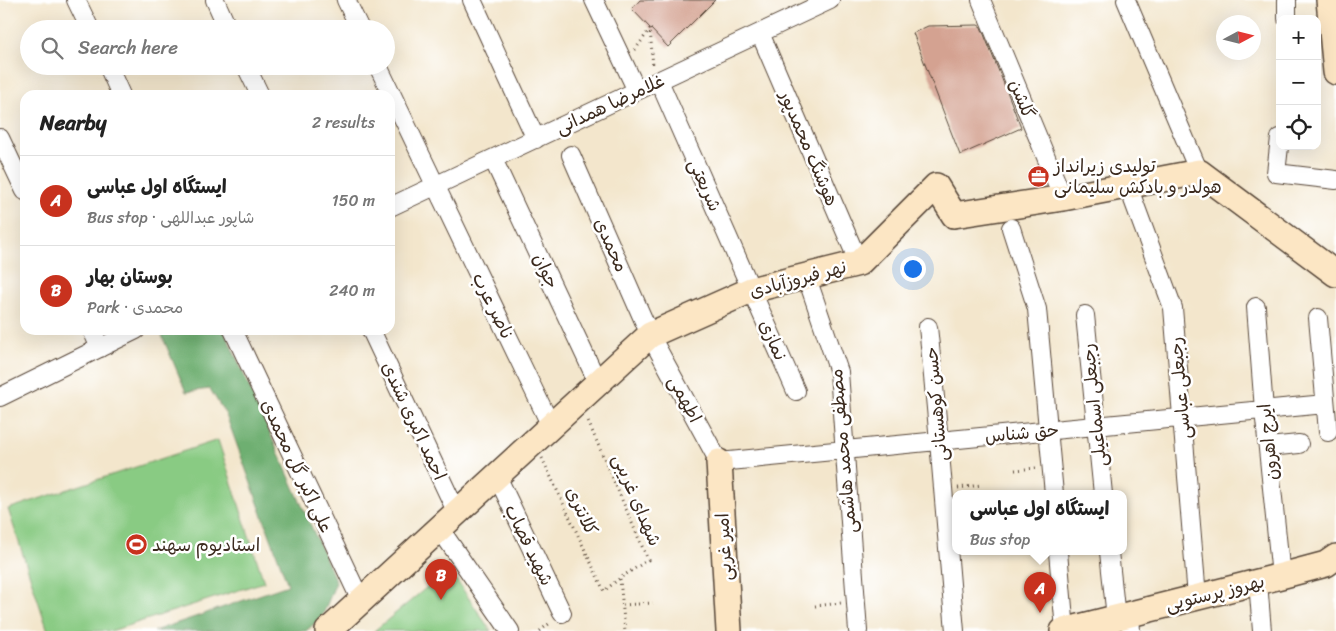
<!DOCTYPE html>
<html lang="en">
<head>
<meta charset="utf-8">
<style>
	body { margin:0; font-family:Sriracha,"Playpen Sans Arabic",sans-serif; background:#f6f6f6; color:#222 }
	.controls { position:absolute; right:15px; top:15px; display:grid; overflow:hidden; border-radius:10px; box-shadow:0 5px 20px #0002 }
	.controls button { width:45px; height:45px; display:grid; place-items:center; padding:0; border:0; border-bottom:1px solid #e0e0e0; background:#fff; color:#222; font:25px sans-serif }
	.compass { position:absolute; left:1216px; top:15px; width:45px; height:45px; border-radius:50%; background:#fff; box-shadow:0 5px 20px #0002; rotate:83deg }
	.you { position:absolute; left:912px; top:268px; width:18px; height:18px; margin:-12px; border:4px solid #fff; border-radius:50%; background:#1a73e8; box-shadow:0 0 0 8px #1a73e833 }
	.badge { display:grid; place-items:center; width:32px; height:32px; border-radius:50%; background:#c8321e; color:#fff; font-size:16px; font-weight:700 }
	.pin { position:absolute; translate:-50% -41px; filter:drop-shadow(0 1px 2px #0008) }
	.pin::after { content:''; position:absolute; top:26px; width:18px; height:15px; background:inherit; clip-path:polygon(0 0,100% 0,50% 100%) }
	.popup { position:absolute; left:952px; top:490px; width:175px; height:65px; box-sizing:border-box; display:grid; place-content:center; border-radius:10px; background:#fff; filter:drop-shadow(0 1px 4px #0005); font-size:16px; white-space:nowrap; color:#767676 }
	.popup b { font-size:19px; color:#222 }
	.popup::after { content:''; position:absolute; left:50%; top:100%; margin-left:-10px; border:10px solid transparent; border-top-color:#fff }
	.list { margin:0; padding:0; list-style:none }
	h2 { display:flex; justify-content:space-between; align-items:center; height:65px; margin:0; padding:0 20px; font-size:21px }
	h2 small { font-size:16px; font-weight:400; color:#767676 }
	.list li { display:grid; grid-template-columns:32px 1fr auto; gap:15px; align-items:center; box-sizing:border-box; height:90px; padding:0 20px; border-top:1px solid #e0e0e0 }
	.list b { display:block; font-size:19px; white-space:nowrap }
	.list p { margin:0; font-size:16px; white-space:nowrap; color:#767676 }
	.list em { font-size:16px; font-style:normal; color:#767676 }
	.icon { flex:none; width:28px; height:28px; fill:none; stroke:currentColor; stroke-width:2; stroke-linecap:round; stroke-linejoin:round }
	.map { position:relative; flex:none; width:1336px; height:631px; overflow:hidden }
	.search { position:absolute; background:#fff; box-shadow:0 5px 20px #0002; left:20px; top:20px; width:375px; height:55px; display:flex; align-items:center; gap:12px; box-sizing:border-box; padding:0 18px; border-radius:28px; color:#767676; font-size:19px }
	.panel { position:absolute; background:#fff; box-shadow:0 5px 20px #0002; left:20px; top:90px; width:375px; height:245px; border-radius:15px }
	.map>svg:first-child { display:block }
	.green { fill:#89cb83; stroke:#627a50 }
	.forest { fill:#6eaf71; stroke:#546c48 }
	.building { fill:#d4a291 }
	.lines { fill:none; stroke-linecap:round; stroke-linejoin:round }
	.street-casing { stroke:#574638; stroke-width:20 }
	.secondary-casing { stroke:#574638; stroke-width:28 }
	.path { stroke:#574638; stroke-width:3; stroke-dasharray:1 4; stroke-linecap:butt }
	.street { stroke:#fff; stroke-width:18 }
	.secondary { stroke:#fce6c4; stroke-width:25 }
	.labels { text-anchor:middle; stroke-width:5; stroke-linejoin:round; paint-order:stroke }
	.street-label { font-size:18px; fill:#3b2a1e; stroke:#fff }
	.poi-label { font-size:18px; fill:#3b2a1e; stroke:#fff; text-anchor:start }
</style>
</head>
<body>
<div class="map">
<svg width="1336" height="631" viewBox="0 0 1336 631">
	<rect width="100%" height="100%" fill="#fff"/>
	<filter id="ink" filterUnits="userSpaceOnUse"><feTurbulence type="fractalNoise" baseFrequency=".02" numOctaves="2"/><feDisplacementMap in="SourceGraphic" scale="10" xChannelSelector="R" yChannelSelector="G"/><feConvolveMatrix kernelMatrix="1 2 1 2 8 2 1 2 1" color-interpolation-filters="sRGB"/></filter>
	<filter id="wash" filterUnits="userSpaceOnUse"><feTurbulence type="fractalNoise" baseFrequency=".0096" numOctaves="4" result="noise"/><feDisplacementMap in="SourceGraphic" scale="20" xChannelSelector="R" yChannelSelector="G"/><feGaussianBlur stdDeviation="1.12" result="paint"/><feColorMatrix in="noise" values="0 0 0 0 0 0 0 0 0 0 0 0 0 0 0 0 0 1.4 0 .05"/><feComposite in="paint" operator="in"/></filter>
	<g filter="url(#wash)">
		<rect width="100%" height="100%" fill="#f3e6cc"/>
		<path class="green" d="M 218,440 L 264,582 L 111,631 L 48,631 L 8,509 Z
			M 449,569 L 491,631 L 374,631 Z"/>
		<path class="forest" d="M 224,330 L 336,582 L 322,617 L 306,631 L 154,631 L 288,585 L 226,415 L 210,389 L 186,392 L 160,331 Z"/>
		<g id="blocks">
			<path class="building" d="M 640,0 L 715,0 L 668,47 L 632,9 Z
				M 978,25 L 981,27 L 1008,94 L 1021,128 L 960,155 L 913,33 L 928,26 Z"/>
		</g>
	</g>
	<g filter="url(#ink)">
		<use href="#blocks" fill-opacity="0" stroke="#574638" stroke-width="1"/>
		<g class="lines">
			<defs>
				<path id="street" d="M 76,0 L 90,29
					M 215,0 L 228,29
					M 346,0 L 360,29
					M 472,0 L 536,139
					M 594,0 L 637,91
					M 981,0 L 1063,198
					M 1126,0 L 1199,172
					M 1287,19 L 1287,0
					M 760,33 L 859,263
					M 108,66 L 121,95
					M 246,66 L 260,95
					M 378,66 L 551,426
					M 659,81 L 796,391
					M 0,138 L 25,191
					M 1280,138 L 1276,173 L 1336,180
					M 571,155 L 650,335 L 719,462 L 1325,404
					M 493,159 L 598,383
					M 1128,186 L 1173,308 L 1197,597
					M 390,207 L 830,0
					M 1011,228 L 1037,309 L 1054,494
					M 806,275 L 839,372 L 858,631
					M 1256,307 L 1264,410 L 1281,576
					M 1085,315 L 1103,494
					M 1318,318 L 1328,432
					M 928,327 C 939,428 946,529 955,631
					M 92,330 L 100,348
					M 233,330 L 361,601
					M 371,330 L 457,513
					M 0,397 L 136,330
					M 1268,447 L 1299,444
					M 497,476 L 562,613
					M 440,529 L 510,631
					M 1058,552 L 1065,630
					M 1109,552 L 1116,618
					M 1258,582 L 1262,631
					M 1130,614 L 1131,631"/>
				<path id="secondary" d="M 1329,0 L 1336,72
					M 719,462 L 729,631
					M 328,631 L 650,335 L 751,290 L 859,263 L 936,186 L 954,215 L 1063,198 L 1199,172 L 1336,274
					M 1063,631 L 1281,576 L 1326,564 L 1336,557"/>
			</defs>
			<use href="#street" class="street-casing"/>
			<use href="#secondary" class="secondary-casing"/>
			<path class="path" d="M 650,28 L 653,67
				M 635,50 L 650,29
				M 542,458 L 604,591 L 620,578 L 648,560 L 587,419
				M 1015,470 L 1036,468
				M 958,488 L 981,485
				M 620,579 L 625,631
				M 623,605 L 653,603
				M 815,606 L 841,603
				M 540,631 L 550,623"/>
			<use href="#street" class="street"/>
			<use href="#secondary" class="secondary"/>
		</g>
	</g>
	<defs>
		<symbol id="office-disc" viewBox="-11 -11 22 22"><circle r="9.5" fill="#c8321e" stroke="#fff"/><path d="M-6-3h4V-5.5h4V-3h4V5H-6ZM-1-4.5V-3h2v-1.5ZM-6 0V1H6V0Z" fill="#fff"/></symbol>
		<symbol id="stadium-disc" viewBox="-11 -11 22 22"><circle r="9.5" fill="#c8321e" stroke="#fff"/><path d="M0-5a6.5 5 0 1 0 0 10a6.5 5 0 1 0 0-10ZM-3.5-1.8h7v3.6h-7Z" fill="#fff"/></symbol>
	</defs>
	<g fill-rule="evenodd">
		<use href="#office-disc" x="1026" y="164" width="25" height="25"/>
		<use href="#stadium-disc" x="124" y="532" width="25" height="25"/>
	</g>
	<g class="labels">
		<g class="street-label">
			<text transform="translate(1022 99) rotate(68)" y="6">گلشن</text>
			<text transform="translate(610 104) rotate(-25)" y="6">غلامرضا همدانی</text>
			<text transform="translate(809 148) rotate(67)" y="6">هوشنگ محمدپور</text>
			<text transform="translate(705 185) rotate(66)" y="6">شریعتی</text>
			<text transform="translate(611 245) rotate(66)" y="6">محمدی</text>
			<text transform="translate(546 271) rotate(65)" y="6">جوان</text>
			<text transform="translate(798 279) rotate(-15)" y="6">نهر فیروزآبادی</text>
			<text transform="translate(493 306) rotate(64)" y="6">ناصر عرب</text>
			<text transform="translate(773 340) rotate(66)" y="6">نمازی</text>
			<text transform="translate(1180 388) rotate(-95)" y="6">رجبعلی عباسی</text>
			<text transform="translate(685 399) rotate(62)" y="6">اطهمی</text>
			<text transform="translate(936 404) rotate(-95)" y="6">حسن کوهستانی</text>
			<text transform="translate(1094 405) rotate(-96)" y="6">رجبعلی اسماعیلی</text>
			<text transform="translate(414 421) rotate(65)" y="6">احمد اکبری شندی</text>
			<text transform="translate(1022 433) rotate(-5)" y="6">حق شناس</text>
			<text transform="translate(1268 442) rotate(-96)" y="6">ایرج اهرون</text>
			<text transform="translate(843 451) rotate(-95)" y="6">مصطفی محمد هاشمی</text>
			<text transform="translate(297 466) rotate(65)" y="6">علی اکبر گل محمدی</text>
			<text transform="translate(637 500) rotate(67)" y="6">شهدای غریبی</text>
			<text transform="translate(582 511) rotate(65)" y="6">کلانتری</text>
			<text transform="translate(529 545) rotate(64)" y="6">شهید قصاب</text>
			<text transform="translate(724 547) rotate(-93)" y="6">امیر غربی</text>
			<text transform="translate(1215 593) rotate(-14)" y="6">بهروز پرستویی</text>
		</g>
		<g class="poi-label">
			<text x="1054" y="172">تولیدی زیرانداز<tspan x="1054" dy="21">هولدر و بادکش سلیمانی</tspan></text>
			<text x="152" y="551">استادیوم سهند</text>
		</g>
	</g>
</svg>
<div class="controls">
<button>+</button>
<button>−</button>
<button><svg class="icon" aria-label="locate" viewBox="0 0 24 24"><circle cx="12" cy="12" r="6"/><path d="M12 2v4M12 18v4M2 12h4M18 12h4"/></svg></button>
</div>
<svg class="compass" viewBox="-18 -18 36 36"><path d="M0-13l5 13h-10z" fill="#e53935"/><path d="M0 13l5-13h-10z" fill="#767676"/></svg>
<div class="you"></div>
<div class="pin badge" style="left:1040px;top:613px">A</div>
<div class="popup"><b>ایستگاه اول عباسی</b>Bus stop</div>
<div class="pin badge" style="left:441px;top:600px">B</div>
<div class="search"><svg class="icon" aria-label="search" viewBox="0 0 24 24"><circle cx="10" cy="10" r="6"/><path d="M15 15l6 6"/></svg>Search here</div>
<section class="panel">
<h2>Nearby<small>2 results</small></h2>
<ul class="list">
<li><span class="badge">A</span><div><b>ایستگاه اول عباسی</b><p>Bus stop · شاپور عبداللهی</p></div><em>150 m</em></li>
<li><span class="badge">B</span><div><b>بوستان بهار</b><p>Park · محمدی</p></div><em>240 m</em></li>
</ul>
</section>
</div>
</body>
</html>
